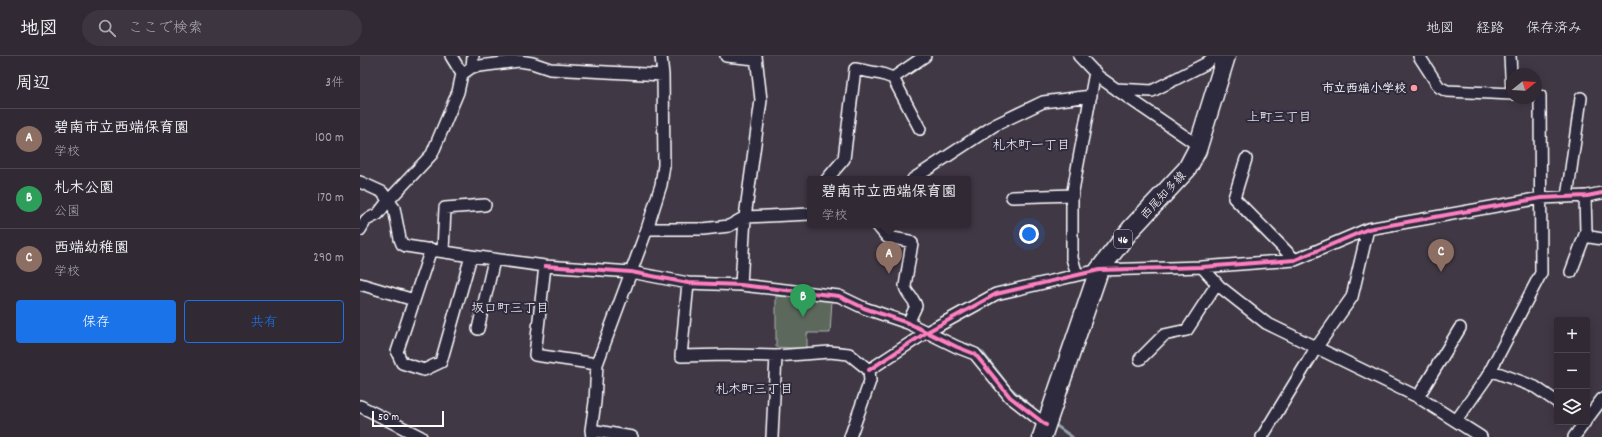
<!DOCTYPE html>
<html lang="ja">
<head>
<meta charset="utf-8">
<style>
	body { margin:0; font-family:Dekko,"Klee One",sans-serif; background:#3d3640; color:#f1f3f6 }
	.controls { position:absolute; right:12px; bottom:12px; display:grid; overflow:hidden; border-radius:4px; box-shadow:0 2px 10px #0003 }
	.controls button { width:36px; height:36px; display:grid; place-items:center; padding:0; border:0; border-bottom:1px solid #4c464f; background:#312a34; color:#f1f3f6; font:20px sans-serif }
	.compass { position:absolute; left:1146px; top:12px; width:36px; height:36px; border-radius:50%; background:#312a34; box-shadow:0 2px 10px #0003; rotate:72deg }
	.scale { position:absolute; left:12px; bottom:10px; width:72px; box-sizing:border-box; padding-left:4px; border:2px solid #fff; border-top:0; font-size:11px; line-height:14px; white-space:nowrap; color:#fff; -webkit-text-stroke:3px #2f2a3d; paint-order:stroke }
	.you { position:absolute; left:669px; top:178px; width:14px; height:14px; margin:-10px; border:3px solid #fff; border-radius:50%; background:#1a73e8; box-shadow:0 0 0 6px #1a73e833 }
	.badge { display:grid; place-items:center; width:26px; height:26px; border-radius:50%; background:#1a73e8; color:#fff; font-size:13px; font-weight:700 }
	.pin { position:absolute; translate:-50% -33px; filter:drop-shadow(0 1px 2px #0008) }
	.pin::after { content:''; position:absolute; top:21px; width:14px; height:12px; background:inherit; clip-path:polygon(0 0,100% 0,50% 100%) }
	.popup { position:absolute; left:447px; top:120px; width:164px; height:52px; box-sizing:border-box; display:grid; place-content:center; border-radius:4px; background:#312a34; filter:drop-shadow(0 1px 3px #0005); font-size:13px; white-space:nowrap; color:#a8a7ac }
	.popup b { font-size:15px; color:#f1f3f6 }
	.popup::after { content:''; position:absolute; left:50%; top:100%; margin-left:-8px; border:8px solid transparent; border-top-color:#312a34 }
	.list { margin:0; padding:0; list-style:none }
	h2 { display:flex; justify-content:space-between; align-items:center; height:52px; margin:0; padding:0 16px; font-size:17px }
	h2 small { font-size:13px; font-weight:400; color:#a8a7ac }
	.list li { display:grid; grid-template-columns:26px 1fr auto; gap:12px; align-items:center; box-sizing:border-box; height:60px; padding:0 16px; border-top:1px solid #4c464f }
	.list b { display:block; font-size:15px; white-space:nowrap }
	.list p { margin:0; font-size:13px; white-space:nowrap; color:#a8a7ac }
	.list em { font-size:13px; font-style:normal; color:#a8a7ac }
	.actions { display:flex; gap:8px; padding:12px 16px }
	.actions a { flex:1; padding:9px 0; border:1px solid #1a73e8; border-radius:4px; text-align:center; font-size:14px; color:#1a73e8 }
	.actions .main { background:#1a73e8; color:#fff }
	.icon { flex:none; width:22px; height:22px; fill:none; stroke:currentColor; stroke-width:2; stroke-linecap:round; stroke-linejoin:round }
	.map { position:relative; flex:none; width:1242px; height:381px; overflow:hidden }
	header { display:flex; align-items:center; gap:24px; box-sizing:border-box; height:56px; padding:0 20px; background:#312a34; border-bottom:1px solid #4c464f }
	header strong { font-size:19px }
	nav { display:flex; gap:22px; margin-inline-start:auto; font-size:14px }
	.search { width:280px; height:36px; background:#3d3640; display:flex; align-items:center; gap:10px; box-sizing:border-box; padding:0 14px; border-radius:22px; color:#a8a7ac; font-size:15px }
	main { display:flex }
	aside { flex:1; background:#312a34 }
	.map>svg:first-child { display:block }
	.green { fill:#5b675c; stroke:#adb3ae }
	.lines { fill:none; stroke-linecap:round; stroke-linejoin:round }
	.stream { stroke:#92a1aa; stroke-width:3 }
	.minor-casing { stroke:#fff; stroke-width:14 }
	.primary-casing { stroke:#fff; stroke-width:21 }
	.minor { stroke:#2f2a3d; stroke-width:11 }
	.primary { stroke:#2f2a3d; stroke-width:18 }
	.cycleway-casing { stroke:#2f2a3d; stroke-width:6 }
	.cycleway { stroke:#ff80c0; stroke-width:4 }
	.poi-dot { fill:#ff9aa2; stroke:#2f2a3d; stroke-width:1.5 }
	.labels { text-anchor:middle; stroke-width:4; stroke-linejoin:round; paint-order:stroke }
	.shield { fill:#2f2a3d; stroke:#c1bfc5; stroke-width:1 }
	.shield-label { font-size:11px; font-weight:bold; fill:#fff }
	.poi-label { font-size:12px; font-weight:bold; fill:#fff; stroke:#2f2a3d; text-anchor:end }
	.street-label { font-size:12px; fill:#fff; stroke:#2f2a3d }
	.neighbourhood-label { font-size:13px; fill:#fff; stroke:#2f2a3d }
</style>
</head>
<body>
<header>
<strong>地図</strong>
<div class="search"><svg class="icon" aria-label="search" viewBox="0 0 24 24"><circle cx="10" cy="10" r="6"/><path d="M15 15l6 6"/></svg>ここで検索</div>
<nav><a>地図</a><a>経路</a><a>保存済み</a></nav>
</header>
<main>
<aside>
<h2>周辺<small>3件</small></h2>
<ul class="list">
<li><span class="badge" style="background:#8d6e63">A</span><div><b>碧南市立西端保育園</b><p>学校</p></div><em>100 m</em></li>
<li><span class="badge" style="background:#2e9e5b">B</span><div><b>札木公園</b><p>公園</p></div><em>170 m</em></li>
<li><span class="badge" style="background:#8d6e63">C</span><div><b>西端幼稚園</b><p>学校</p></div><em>290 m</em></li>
</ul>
<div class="actions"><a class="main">保存</a><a>共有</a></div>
</aside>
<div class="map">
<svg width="1242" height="381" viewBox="0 0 1242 381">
	<rect width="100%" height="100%" fill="#413845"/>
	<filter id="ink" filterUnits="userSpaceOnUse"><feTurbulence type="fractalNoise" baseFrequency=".025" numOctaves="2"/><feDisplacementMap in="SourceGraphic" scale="8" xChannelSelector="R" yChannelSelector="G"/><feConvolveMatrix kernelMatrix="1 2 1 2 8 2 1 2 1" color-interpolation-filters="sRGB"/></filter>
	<g filter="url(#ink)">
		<path class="green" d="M 416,240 L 472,244 L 470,277 L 447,277 L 447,293 L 416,291 Z"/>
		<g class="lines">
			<path class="stream" d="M 607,288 L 622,296 L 650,332 L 672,351
				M 694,368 L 712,381"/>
			<defs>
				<path id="minor" d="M 91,0 L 102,18
					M 366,0 L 396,3
					M 719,0 L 739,21 L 756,33 L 792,35 L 845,8 L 855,0
					M 1059,0 L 1079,31 L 1087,35 L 1152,38
					M 1150,0 L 1152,38
					M 112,11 L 113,0
					M 533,22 L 560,73
					M 757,34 L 839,90
					M 886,103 L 874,142 L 935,204
					M 467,123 L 484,103 L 495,13 L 522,18 L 533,22 L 565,0
					M 553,123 L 635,69 L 683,46 L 731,40
					M 0,126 L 22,136 L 34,152 L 40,183 L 42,188 L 46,190 L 111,200 L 185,210 L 175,299 L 237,308
					M 1225,140 L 1226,176 L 1230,181 L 1242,183
					M 652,141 L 713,139
					M 1207,141 L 1221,42
					M 517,169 L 527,181 L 549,185 L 552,187 L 545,230 C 546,238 554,242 556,250 L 548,267
					M 287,173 L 343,173 L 369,170 L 385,161 L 450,158
					M 0,174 L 6,164 L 18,158 L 28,145 L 72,98 L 98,36 L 102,18 L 112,11 L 159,5 L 172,7 L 190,13 L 303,19
					M 71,193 L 37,296 L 42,307 L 64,314 L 81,306 L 111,200
					M 83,195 L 85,152 L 125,149
					M 185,210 L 271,216 L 328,227 L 381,229 L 479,240 L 504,252 L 548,267 L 597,291 L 615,298 L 650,341 L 686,369
					M 842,211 L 859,230 L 906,267 L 1058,341 L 1121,381
					M 1211,216 L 1226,176
					M 717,219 L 712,202 L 712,140 L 735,16
					M 328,227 L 321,300 L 367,299 L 416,300 L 470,296 L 489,298 L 509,314 L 510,325 L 490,381
					M 0,228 L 54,244
					M 381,229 L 385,161 L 401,44 L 396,0
					M 118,273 L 134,204
					M 780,303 L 804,279 L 827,274 L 857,228
					M 509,314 L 567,276 L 636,238 L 739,214 L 842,211 L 935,204 L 1008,173 L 1181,142 L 1227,140 L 1242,137
					M 1130,314 L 1175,331 L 1197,346
					M 1058,341 L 1100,272
					M 0,350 L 61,381
					M 1227,363 L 1242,343
					M 1096,365 L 1127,321 L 1181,217 L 1180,40 L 1176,39
					M 231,374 L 272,381
					M 232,381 L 231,374 L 235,346 L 237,308 L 287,173 L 301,129 L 304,109 L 303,19 L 301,0
					M 412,381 L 416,300
					M 902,381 L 956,292 L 992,241 L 1008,173
					M 1214,381 L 1225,366"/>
				<path id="primary" d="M 682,381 L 739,214 L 771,173 L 827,113 L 837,94 L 866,0"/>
			</defs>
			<use href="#minor" class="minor-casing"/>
			<use href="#primary" class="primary-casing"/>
			<use href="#minor" class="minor"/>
			<use href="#primary" class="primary"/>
			<defs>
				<path id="cycleway" d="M 185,210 L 271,216 L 328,227 L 381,229 L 479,240 L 504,252 L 548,267 L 597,291 L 615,298 L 650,341 L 686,369
					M 509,314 L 567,276 L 636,238 L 739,214 L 842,211 L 935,204 L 1008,173 L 1181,142 L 1227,140 L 1242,137"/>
			</defs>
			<use href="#cycleway" class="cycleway-casing"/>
			<use href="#cycleway" class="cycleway"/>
		</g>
	</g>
	<circle class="poi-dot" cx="1054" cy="32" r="4"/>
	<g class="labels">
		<rect class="shield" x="754" y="174" width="18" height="18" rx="3"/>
		<g class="shield-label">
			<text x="763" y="187">46</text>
		</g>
		<g class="poi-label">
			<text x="1046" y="36">市立西端小学校</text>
		</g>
		<g class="street-label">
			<text transform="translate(803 139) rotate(-47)" y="4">西尾知多線</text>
		</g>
		<g class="neighbourhood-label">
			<text x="919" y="65">上町三丁目</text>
			<text x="671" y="93">札木町一丁目</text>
			<text x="150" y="256">坂口町三丁目</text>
			<text x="394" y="337">札木町三丁目</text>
		</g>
	</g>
</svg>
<div class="controls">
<button>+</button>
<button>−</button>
<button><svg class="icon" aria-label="layers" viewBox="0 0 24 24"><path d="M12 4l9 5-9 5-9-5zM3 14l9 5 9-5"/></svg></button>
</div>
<svg class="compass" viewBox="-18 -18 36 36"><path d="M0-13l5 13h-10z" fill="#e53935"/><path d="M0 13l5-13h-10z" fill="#a8a7ac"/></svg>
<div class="scale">50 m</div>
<div class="you"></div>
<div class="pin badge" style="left:529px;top:218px;background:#8d6e63">A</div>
<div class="popup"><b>碧南市立西端保育園</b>学校</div>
<div class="pin badge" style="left:443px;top:261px;background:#2e9e5b">B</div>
<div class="pin badge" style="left:1081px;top:216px;background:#8d6e63">C</div>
</div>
</main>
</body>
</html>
